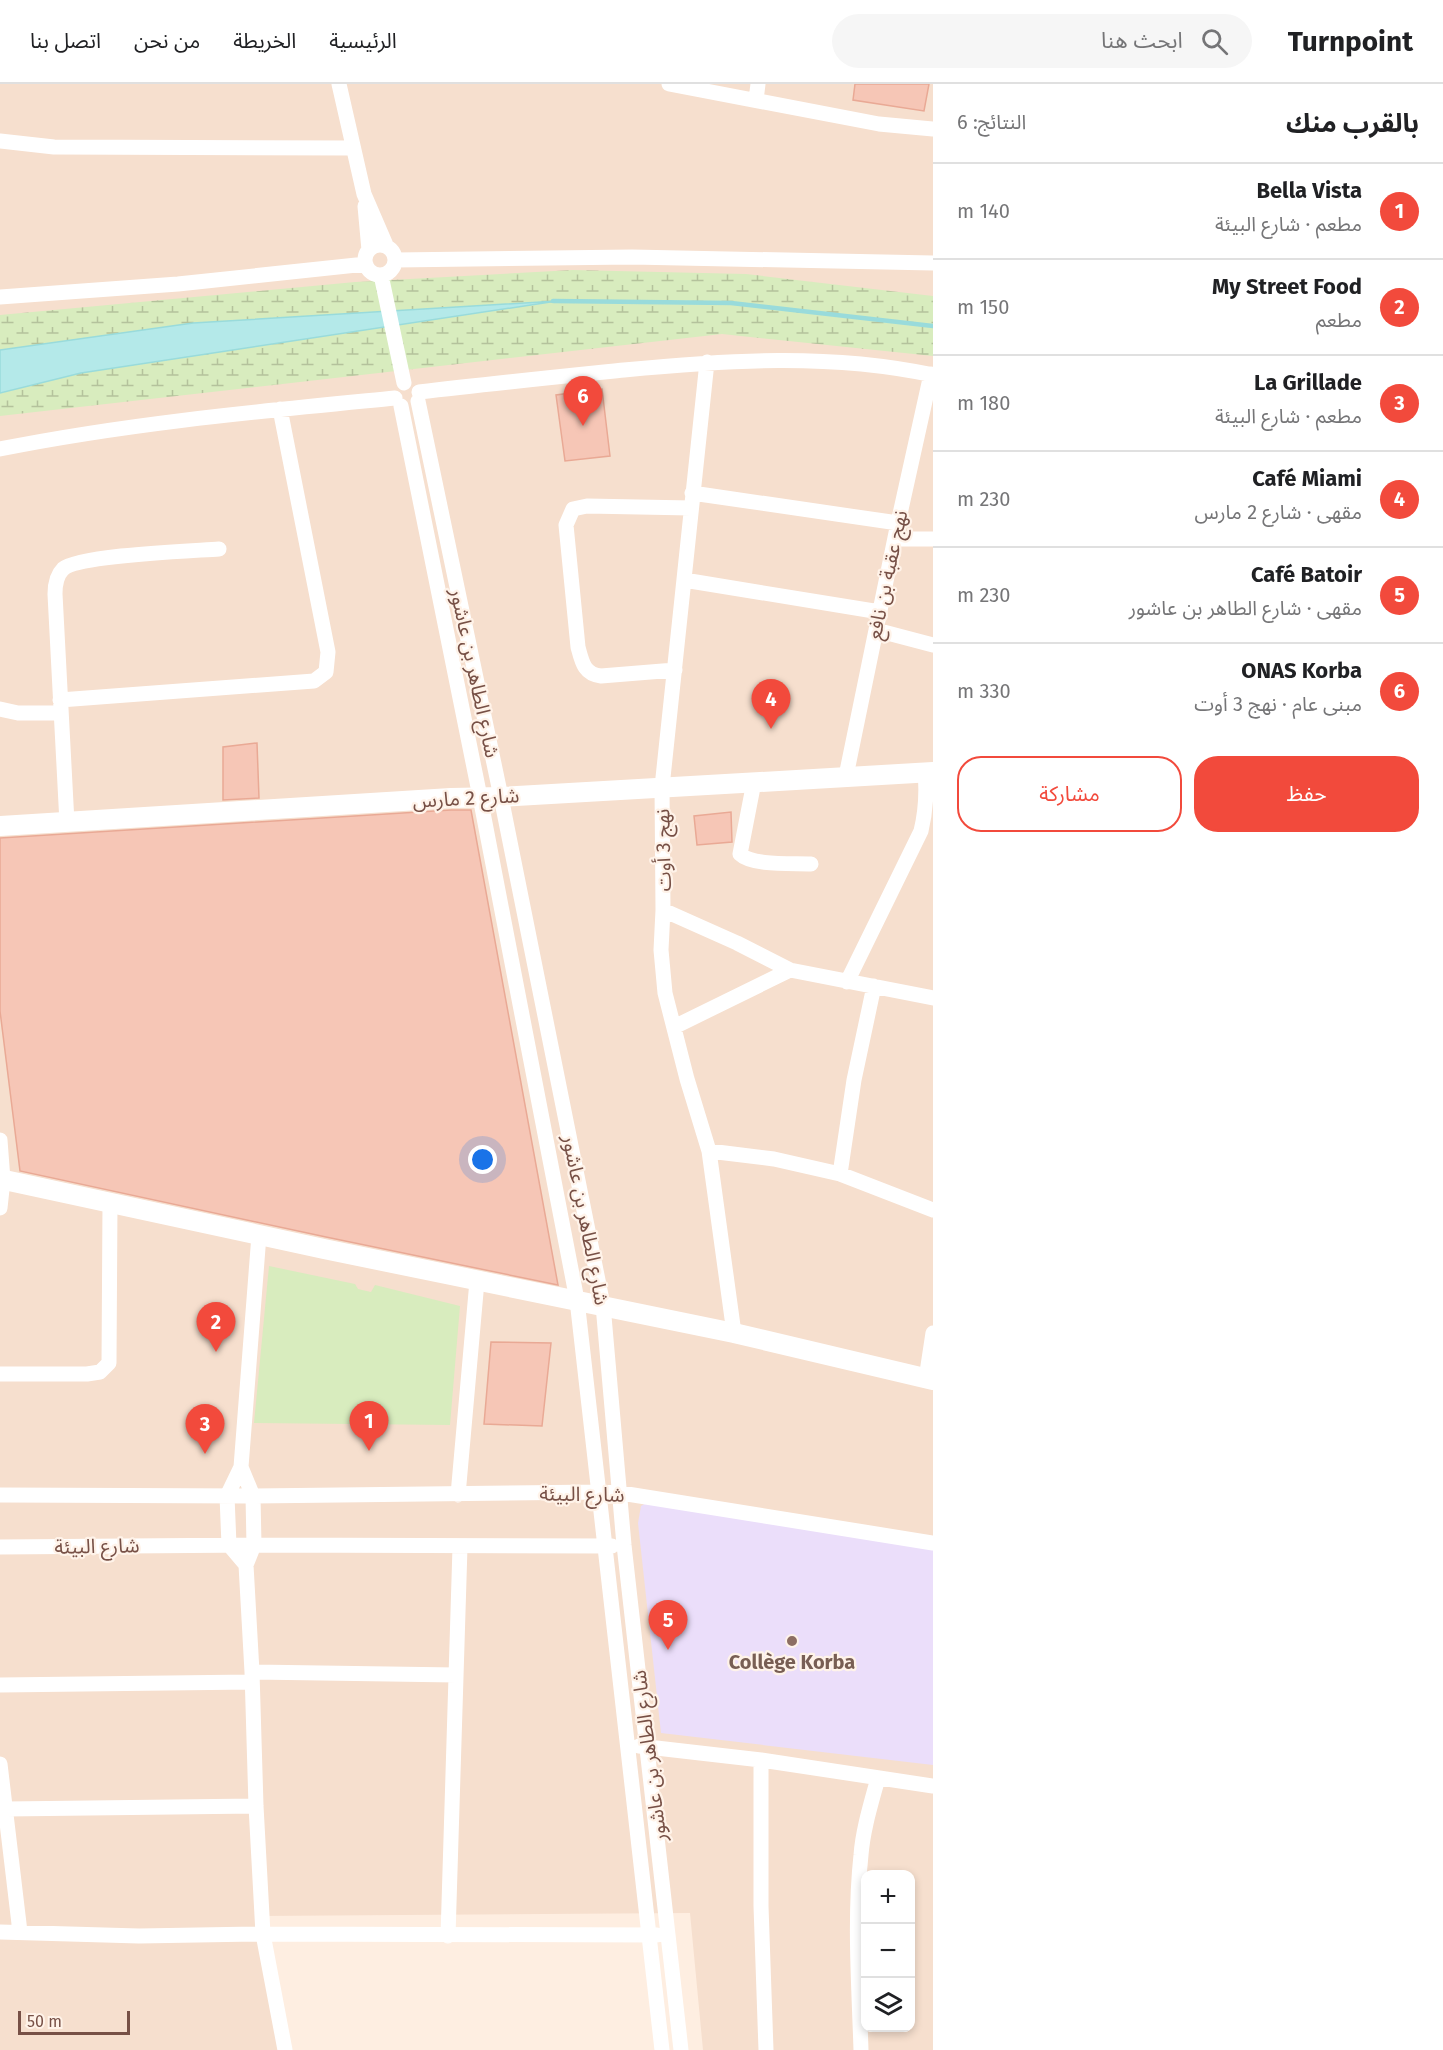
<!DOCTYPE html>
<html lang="ar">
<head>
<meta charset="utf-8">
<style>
	body { margin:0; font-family:"Fira Sans","Noto Sans Arabic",sans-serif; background:#f6f6f6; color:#202124; direction:rtl }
	.controls { position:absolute; right:18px; bottom:18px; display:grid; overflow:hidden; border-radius:12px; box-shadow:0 3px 9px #0003 }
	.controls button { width:54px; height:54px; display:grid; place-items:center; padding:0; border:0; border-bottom:2px solid #e0e0e0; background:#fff; color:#202124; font:30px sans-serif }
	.scale { position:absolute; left:18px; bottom:15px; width:112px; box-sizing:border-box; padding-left:6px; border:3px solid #775046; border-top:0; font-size:16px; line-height:21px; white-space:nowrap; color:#775046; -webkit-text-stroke:4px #fff3e9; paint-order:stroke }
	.you { position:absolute; left:483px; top:1076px; width:21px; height:21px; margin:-15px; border:4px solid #fff; border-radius:50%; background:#1a73e8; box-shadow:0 0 0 9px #1a73e833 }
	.badge { display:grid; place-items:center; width:39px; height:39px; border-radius:50%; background:#f24a3c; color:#fff; font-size:20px; font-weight:700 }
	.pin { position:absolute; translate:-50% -50px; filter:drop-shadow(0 2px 3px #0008) }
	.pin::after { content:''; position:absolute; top:32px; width:21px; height:18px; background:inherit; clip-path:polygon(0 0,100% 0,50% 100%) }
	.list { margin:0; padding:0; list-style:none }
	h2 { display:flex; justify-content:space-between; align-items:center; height:78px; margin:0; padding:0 24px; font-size:26px }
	h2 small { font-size:20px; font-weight:400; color:#757577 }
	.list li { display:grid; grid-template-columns:39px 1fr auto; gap:18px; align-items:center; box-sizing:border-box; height:96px; padding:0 24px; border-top:2px solid #e0e0e0 }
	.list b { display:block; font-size:22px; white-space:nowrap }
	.list p { margin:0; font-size:20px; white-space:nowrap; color:#757577 }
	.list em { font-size:20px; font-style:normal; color:#757577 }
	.actions { display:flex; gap:12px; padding:18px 24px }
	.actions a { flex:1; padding:14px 0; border:2px solid #f24a3c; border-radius:24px; text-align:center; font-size:21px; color:#f24a3c }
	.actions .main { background:#f24a3c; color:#fff }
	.icon { flex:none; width:33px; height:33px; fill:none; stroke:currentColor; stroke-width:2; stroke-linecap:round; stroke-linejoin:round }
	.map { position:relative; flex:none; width:933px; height:1966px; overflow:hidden; direction:ltr }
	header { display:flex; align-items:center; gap:36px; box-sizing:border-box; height:84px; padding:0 30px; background:#fff; border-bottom:2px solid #e0e0e0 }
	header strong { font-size:28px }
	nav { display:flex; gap:33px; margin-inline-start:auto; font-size:21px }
	.search { width:420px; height:54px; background:#f6f6f6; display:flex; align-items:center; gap:15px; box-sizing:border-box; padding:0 21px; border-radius:33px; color:#757577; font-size:22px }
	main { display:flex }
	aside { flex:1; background:#fff }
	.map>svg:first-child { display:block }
	.residential { fill:#f6dfce; fill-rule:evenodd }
	.education { fill:#ebdefa }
	.green { fill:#d8ecbe }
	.wetland { fill:url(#wetland-marsh) }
	.water { fill:#b4e9e9; stroke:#99dbdb; stroke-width:1.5 }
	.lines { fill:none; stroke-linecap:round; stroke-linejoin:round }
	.stream { stroke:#99dbdb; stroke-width:4.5 }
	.building { fill:#f6c6b6; stroke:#e9a995; stroke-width:1.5 }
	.minor { stroke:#fff; stroke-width:15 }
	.tertiary { stroke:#fff; stroke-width:20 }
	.education-dot { fill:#8d6e63; stroke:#fff3e9; stroke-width:2 }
	.labels { text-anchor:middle; stroke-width:4.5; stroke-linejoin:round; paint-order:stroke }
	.street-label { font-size:20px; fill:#775046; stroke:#fff3e9 }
	.education-label { font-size:20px; font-weight:bold; fill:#785e54; stroke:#fff3e9 }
</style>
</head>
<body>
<header>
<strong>Turnpoint</strong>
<div class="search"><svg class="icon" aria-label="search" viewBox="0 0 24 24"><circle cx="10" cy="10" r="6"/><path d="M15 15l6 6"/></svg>ابحث هنا</div>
<nav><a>الرئيسية</a><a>الخريطة</a><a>من نحن</a><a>اتصل بنا</a></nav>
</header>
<main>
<aside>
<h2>بالقرب منك<small>النتائج: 6</small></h2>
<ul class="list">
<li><span class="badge">1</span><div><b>Bella Vista</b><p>مطعم · شارع البيئة</p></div><em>140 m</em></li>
<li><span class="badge">2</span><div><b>My Street Food</b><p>مطعم</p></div><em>150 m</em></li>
<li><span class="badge">3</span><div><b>La Grillade</b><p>مطعم · شارع البيئة</p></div><em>180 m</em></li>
<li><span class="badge">4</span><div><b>Café Miami</b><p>مقهى · شارع 2 مارس</p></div><em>230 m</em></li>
<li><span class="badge">5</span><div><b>Café Batoir</b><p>مقهى · شارع الطاهر بن عاشور</p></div><em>230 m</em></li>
<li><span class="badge">6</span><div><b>ONAS Korba</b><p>مبنى عام · نهج 3 أوت</p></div><em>330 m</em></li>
</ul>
<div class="actions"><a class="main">حفظ</a><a>مشاركة</a></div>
</aside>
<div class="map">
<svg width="933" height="1966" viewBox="0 0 933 1966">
	<defs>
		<pattern id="wetland-marsh" width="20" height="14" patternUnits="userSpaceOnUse" patternTransform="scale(1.5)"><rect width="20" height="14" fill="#d8ecbe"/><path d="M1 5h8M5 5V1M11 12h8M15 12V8" fill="none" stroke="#b4c29c"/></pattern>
	</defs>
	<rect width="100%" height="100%" fill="#feeee1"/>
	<path class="residential" d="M 0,0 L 933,0 L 933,1966 L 703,1966 L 690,1829 L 258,1832 L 279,1966 L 0,1966 ZM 866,1790 L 910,1790 L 910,1944 L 866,1944 Z"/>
	<path class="education" d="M 651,1416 L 933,1465 L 933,1681 L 661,1649 L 638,1439 L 641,1422 Z"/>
	<path class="green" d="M 269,1182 L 355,1200 L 358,1205 L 371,1208 L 375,1201 L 460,1222 L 450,1341 L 254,1339 Z"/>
	<path class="wetland" d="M 573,186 L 746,190 L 933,212 L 933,272 L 722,250 L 0,332 L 0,309 L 81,289 L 547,218 L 193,239 L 0,266 L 0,231 L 355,198 Z"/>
	<path class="water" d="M 557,217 L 81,289 L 0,309 L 0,266 L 193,239 Z"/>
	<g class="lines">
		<path class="stream" d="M 553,217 L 731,219 L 933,242"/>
	</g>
	<path class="building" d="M 855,0 L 929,0 L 924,27 L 853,16 Z
		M 602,305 L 610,372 L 565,377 L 556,311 Z
		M 257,659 L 259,714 L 223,716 L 223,663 Z
		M 451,726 L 471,726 L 558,1201 L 326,1153 L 20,1087 L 0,927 L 0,754 Z
		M 731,728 L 732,758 L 697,761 L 694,732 Z
		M 491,1258 L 551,1259 L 542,1342 L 484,1340 Z"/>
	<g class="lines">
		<path class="minor" d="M 339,0 L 364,110 L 386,161
			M 669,0 L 879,40 L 933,45
			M 756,16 L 758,0
			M 0,57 L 54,63 L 352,64
			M 365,122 L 369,166
			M365 176a15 15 0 1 1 30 0a15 15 0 1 1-30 0Z
			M 396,176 L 632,173 L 933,179
			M 381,191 L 404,299
			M 0,213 L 178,200 L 366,180
			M 707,278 L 662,703 L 663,826 L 661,866 L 665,909 L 687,995 L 709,1067 L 734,1249
			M 419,308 C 487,300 556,293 624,286 C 727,276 830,269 933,291
			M 418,317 L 501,713 L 603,1221 L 624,1461 L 681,1966
			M 401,322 L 480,713 L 577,1216 L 662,1966
			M 0,365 C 130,339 263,327 395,314
			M 692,409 L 898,439
			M 895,455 L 933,455
			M 684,496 L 880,528
			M 876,546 L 933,561
			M 675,586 L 601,592 C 584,590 582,578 578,563 L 566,441 L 573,425 L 587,422 L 691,424
			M 60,616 L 314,597 L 326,588 L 328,568 L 280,325
			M 0,625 L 18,629 L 61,629
			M 846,692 L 898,439 L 931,290
			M 754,698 L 740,770 C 752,782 793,779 811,780
			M 67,739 L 55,510 C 55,501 56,492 63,485 C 79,471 192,467 219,465
			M 663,826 L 737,859 L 790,886 L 933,914
			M 847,898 L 921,747 C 926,726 927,709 925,688
			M 674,943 L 790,886
			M 0,1056 L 3,1096 L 0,1124
			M 709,1067 L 774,1075 L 840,1090 L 933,1126
			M 840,1090 L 854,996 L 874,902
			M 0,1290 L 87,1290 L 100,1288 L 109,1279 L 110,1119
			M 926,1295 L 933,1249
			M 241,1383 L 253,1412 L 254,1461 L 246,1481 L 252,1588 L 256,1722 L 263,1850 L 285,1966
			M 0,1411 L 253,1412 L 599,1408 L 621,1409 L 933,1459
			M 458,1411 L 477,1197
			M 0,1463 L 254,1461 L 612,1462
			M 246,1481 L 229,1461 L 227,1412 L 241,1383 L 259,1151
			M 252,1588 L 456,1591
			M 0,1601 L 252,1598
			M 639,1662 L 761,1676 L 933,1702
			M 761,1676 L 761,1822 L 766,1966
			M 0,1680 L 20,1848
			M 6,1725 L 256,1722
			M 0,1848 L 139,1852 L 263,1850 L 657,1851
			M 448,1852 L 460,1463
			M 861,1966 C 859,1902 854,1835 861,1771 C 863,1745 871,1720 878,1694"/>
		<path class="tertiary" d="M 0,742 L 451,714 L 501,713 L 933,688
			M 0,1095 L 324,1165 L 734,1249 L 933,1296"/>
	</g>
	<circle class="education-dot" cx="792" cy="1557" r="6"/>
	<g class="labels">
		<g class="street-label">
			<text transform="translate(887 491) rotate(-78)" y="7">نهج عقبة بن نافع</text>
			<text transform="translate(475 589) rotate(78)" y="7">شارع الطاهر بن عاشور</text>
			<text transform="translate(466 714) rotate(-3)" y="7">شارع 2 مارس</text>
			<text transform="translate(663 766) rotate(-91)" y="7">نهج 3 أوت</text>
			<text transform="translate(586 1136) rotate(79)" y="7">شارع الطاهر بن عاشور</text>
			<text transform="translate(582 1410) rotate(1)" y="7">شارع البيئة</text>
			<text transform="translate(97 1462) rotate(-1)" y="7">شارع البيئة</text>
			<text transform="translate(649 1672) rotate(-97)" y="7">شارع الطاهر بن عاشور</text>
		</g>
		<g class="education-label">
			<text x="792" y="1585">Collège Korba</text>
		</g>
	</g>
</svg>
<div class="controls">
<button>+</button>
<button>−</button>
<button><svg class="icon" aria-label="layers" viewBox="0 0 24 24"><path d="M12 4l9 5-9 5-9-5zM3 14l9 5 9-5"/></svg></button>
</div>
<div class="scale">50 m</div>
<div class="you"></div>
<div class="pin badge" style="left:369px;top:1367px">1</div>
<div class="pin badge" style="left:216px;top:1268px">2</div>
<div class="pin badge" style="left:205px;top:1370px">3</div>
<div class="pin badge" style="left:771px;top:645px">4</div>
<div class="pin badge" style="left:668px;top:1566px">5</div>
<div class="pin badge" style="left:583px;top:342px">6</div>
</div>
</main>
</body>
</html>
